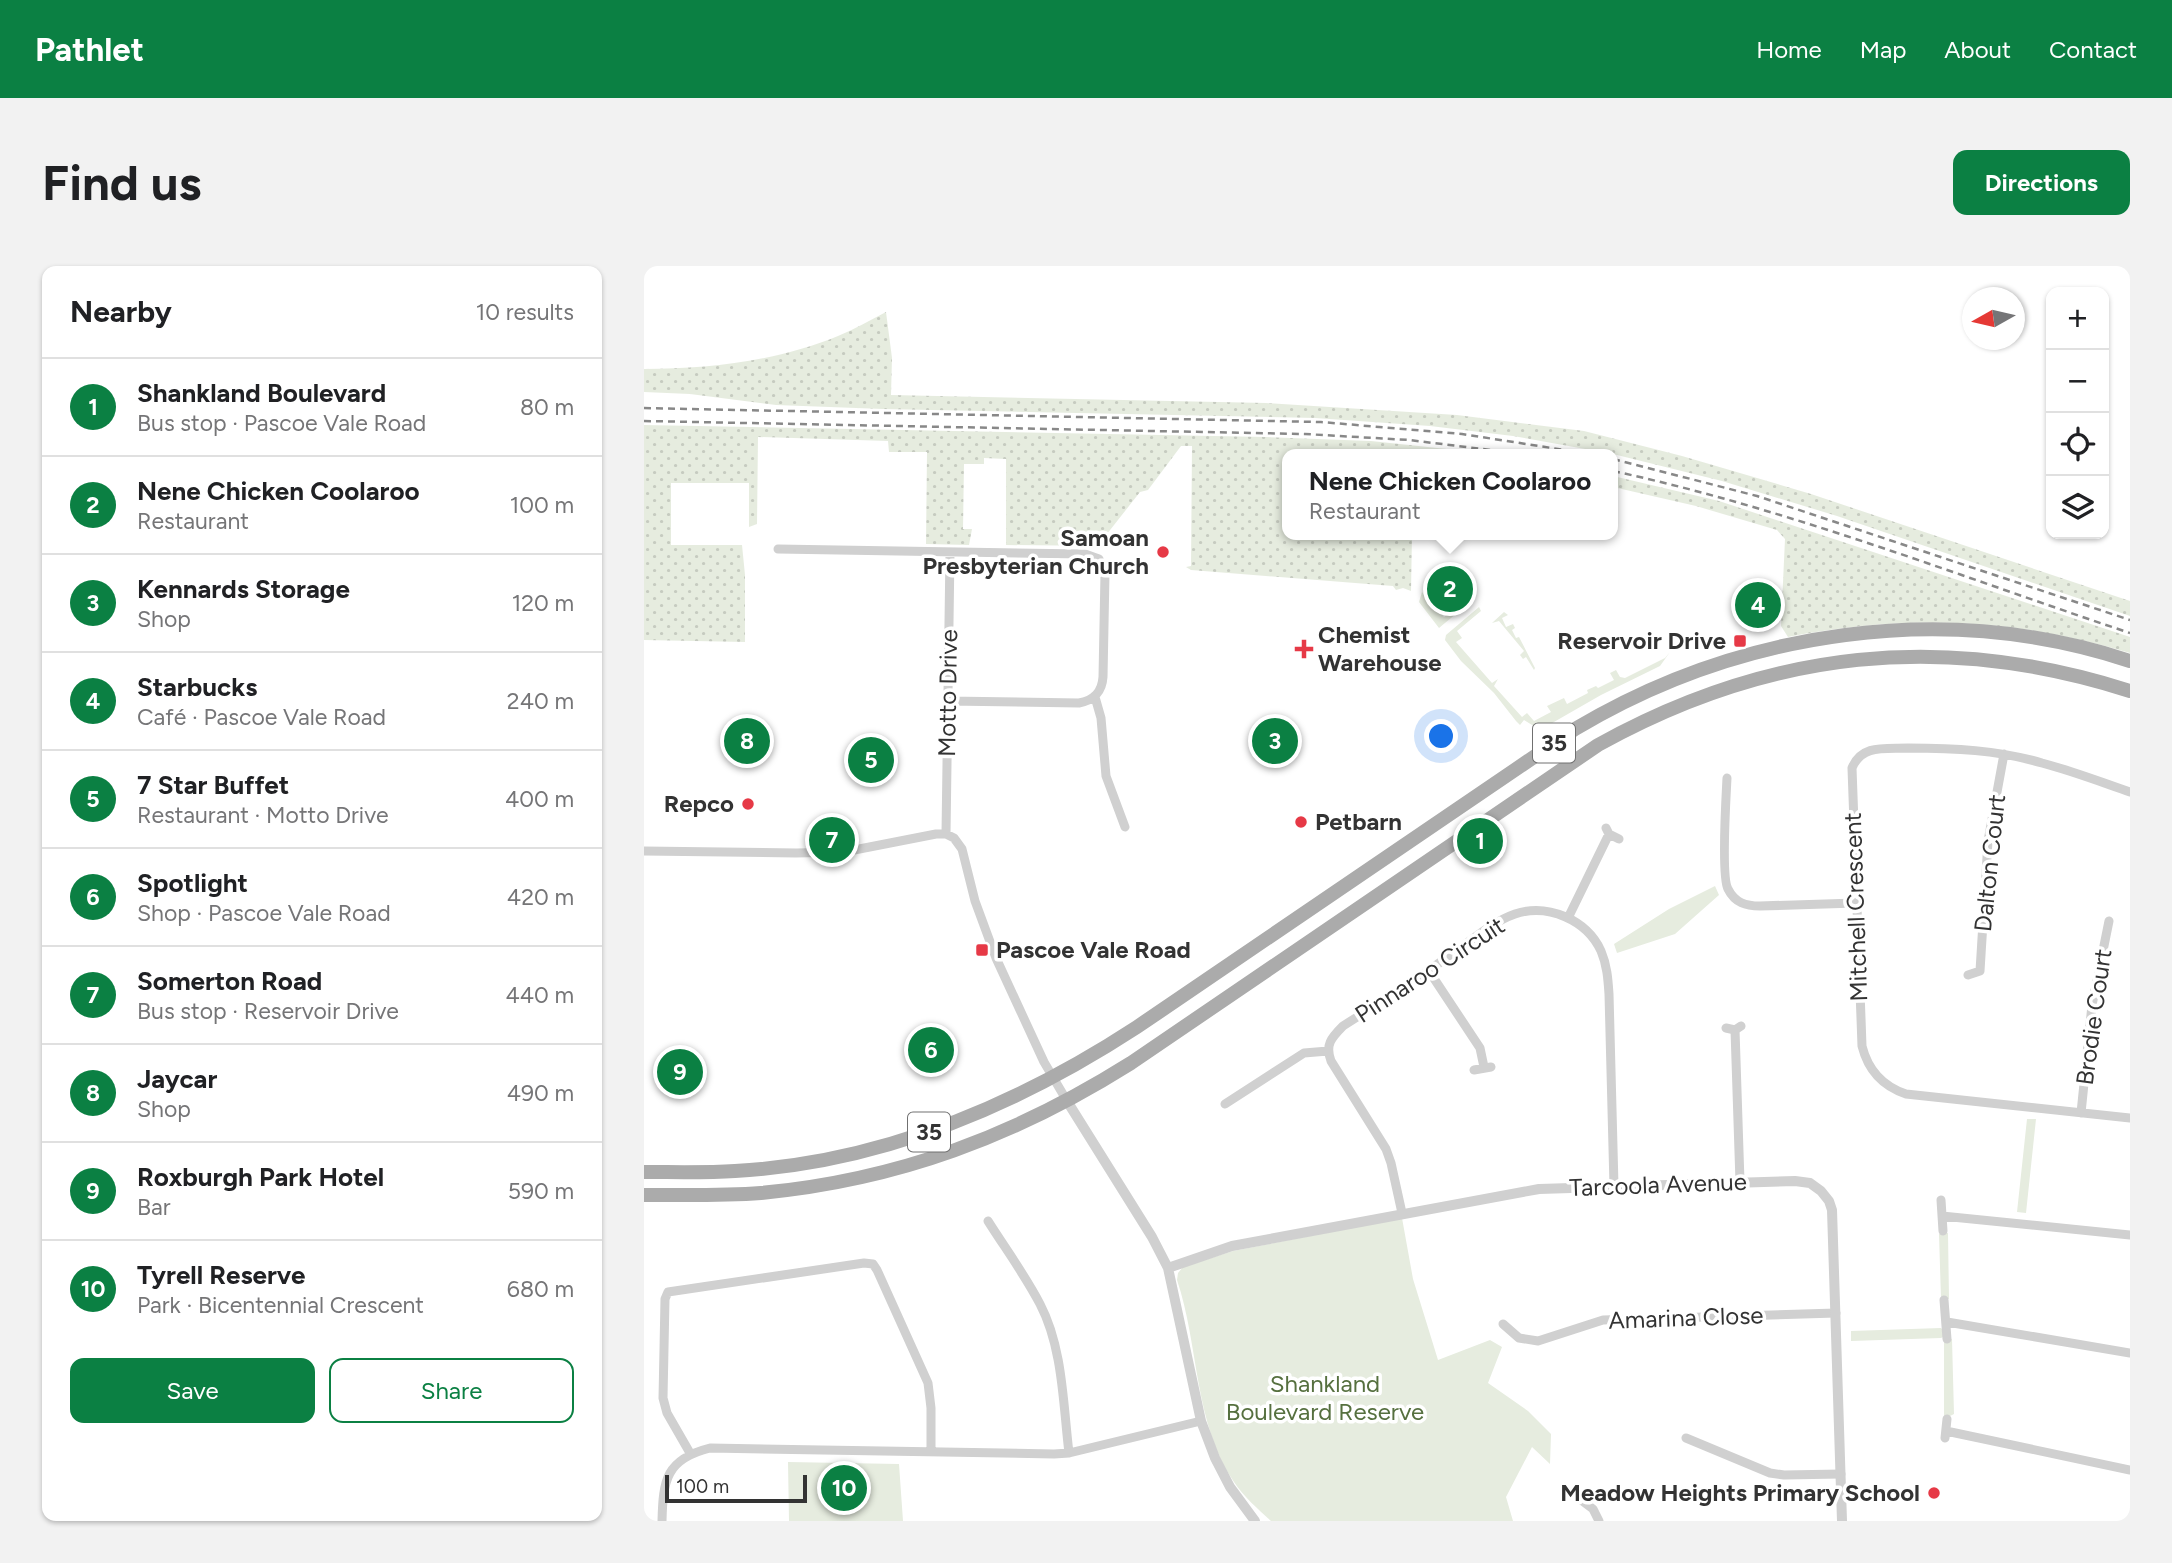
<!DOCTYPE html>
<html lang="en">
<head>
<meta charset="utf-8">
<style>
	body { margin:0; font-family:Figtree,sans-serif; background:#f2f2f2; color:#202124 }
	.controls { position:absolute; right:21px; top:21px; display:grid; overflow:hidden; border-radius:14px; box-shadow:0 2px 5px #0004 }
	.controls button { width:63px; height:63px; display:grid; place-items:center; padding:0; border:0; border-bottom:2px solid #e0e0e0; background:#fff; color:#202124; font:35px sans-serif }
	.compass { position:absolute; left:1318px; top:21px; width:63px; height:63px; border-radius:50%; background:#fff; box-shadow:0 2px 5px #0004; rotate:262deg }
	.scale { position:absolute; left:21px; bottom:18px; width:142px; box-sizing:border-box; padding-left:7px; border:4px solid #333; border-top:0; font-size:19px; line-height:24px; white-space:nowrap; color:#333; -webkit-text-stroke:5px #fff; paint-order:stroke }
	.you { position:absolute; left:798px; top:471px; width:24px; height:24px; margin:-18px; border:5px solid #fff; border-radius:50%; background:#1a73e8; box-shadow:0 0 0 10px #1a73e833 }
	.badge { display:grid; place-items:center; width:46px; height:46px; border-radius:50%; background:#0b8043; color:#fff; font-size:23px; font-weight:700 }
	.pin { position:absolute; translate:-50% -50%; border:4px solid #fff; box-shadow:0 2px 7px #0006 }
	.popup { position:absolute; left:638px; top:183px; width:336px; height:91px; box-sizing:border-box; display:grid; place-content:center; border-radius:14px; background:#fff; filter:drop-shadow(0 2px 5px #0005); font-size:23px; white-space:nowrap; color:#757577 }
	.popup b { font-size:26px; color:#202124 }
	.popup::after { content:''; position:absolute; left:50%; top:100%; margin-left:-14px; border:14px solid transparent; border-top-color:#fff }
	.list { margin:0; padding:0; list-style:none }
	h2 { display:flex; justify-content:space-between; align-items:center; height:91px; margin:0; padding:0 28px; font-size:30px }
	h2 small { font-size:23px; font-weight:400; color:#757577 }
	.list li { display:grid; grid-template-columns:46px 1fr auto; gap:21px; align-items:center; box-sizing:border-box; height:98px; padding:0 28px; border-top:2px solid #e0e0e0 }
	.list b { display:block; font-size:26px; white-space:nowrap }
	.list p { margin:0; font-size:23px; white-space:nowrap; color:#757577 }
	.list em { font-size:23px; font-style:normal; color:#757577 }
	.actions { display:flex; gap:14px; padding:21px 28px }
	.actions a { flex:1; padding:16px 0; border:2px solid #0b8043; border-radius:14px; text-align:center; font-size:24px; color:#0b8043 }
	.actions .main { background:#0b8043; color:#fff }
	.icon { flex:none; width:38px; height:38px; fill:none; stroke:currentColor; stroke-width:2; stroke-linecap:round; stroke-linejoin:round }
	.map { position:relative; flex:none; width:1486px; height:1255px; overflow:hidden; border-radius:14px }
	header { display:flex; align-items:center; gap:42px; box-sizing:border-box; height:98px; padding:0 35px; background:#0b8043; color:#fff }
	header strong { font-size:33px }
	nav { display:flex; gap:38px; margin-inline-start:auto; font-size:24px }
	.intro { display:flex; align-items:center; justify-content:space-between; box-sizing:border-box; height:168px; padding:0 42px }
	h1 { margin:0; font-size:49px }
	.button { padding:18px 32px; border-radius:14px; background:#0b8043; color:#fff; font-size:24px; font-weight:700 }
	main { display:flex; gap:42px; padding:0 42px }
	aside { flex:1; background:#fff; border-radius:14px; box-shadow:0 2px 5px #0004 }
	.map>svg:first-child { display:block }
	.grass { fill:url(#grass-dots) }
	.green { fill:#e6ecdf }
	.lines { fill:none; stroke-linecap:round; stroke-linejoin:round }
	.minor { stroke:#d0d0d0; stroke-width:9 }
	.tertiary { stroke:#d0d0d0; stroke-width:10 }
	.primary { stroke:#ababab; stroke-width:14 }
	.rail { stroke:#888; stroke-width:2.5; stroke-dasharray:7 5; stroke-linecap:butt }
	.poi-dot { fill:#e63946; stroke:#fff; stroke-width:2.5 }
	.labels { text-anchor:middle; stroke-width:7; stroke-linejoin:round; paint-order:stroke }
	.shield { fill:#fff; stroke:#707070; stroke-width:2 }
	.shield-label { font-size:23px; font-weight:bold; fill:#333 }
	.poi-label { font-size:24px; font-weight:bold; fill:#333; stroke:#fff; text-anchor:end }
	.street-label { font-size:24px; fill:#333; stroke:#fff }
	.park-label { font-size:24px; fill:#56703f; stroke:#fff }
</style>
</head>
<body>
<header>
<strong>Pathlet</strong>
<nav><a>Home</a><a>Map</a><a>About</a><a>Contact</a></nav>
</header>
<div class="intro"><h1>Find us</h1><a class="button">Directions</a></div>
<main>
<aside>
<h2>Nearby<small>10 results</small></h2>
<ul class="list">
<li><span class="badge">1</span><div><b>Shankland Boulevard</b><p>Bus stop · Pascoe Vale Road</p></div><em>80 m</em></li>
<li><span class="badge">2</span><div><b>Nene Chicken Coolaroo</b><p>Restaurant</p></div><em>100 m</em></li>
<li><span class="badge">3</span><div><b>Kennards Storage</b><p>Shop</p></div><em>120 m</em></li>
<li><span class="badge">4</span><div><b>Starbucks</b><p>Café · Pascoe Vale Road</p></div><em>240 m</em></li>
<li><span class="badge">5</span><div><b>7 Star Buffet</b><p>Restaurant · Motto Drive</p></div><em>400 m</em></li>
<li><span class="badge">6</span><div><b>Spotlight</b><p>Shop · Pascoe Vale Road</p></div><em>420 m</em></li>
<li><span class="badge">7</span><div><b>Somerton Road</b><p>Bus stop · Reservoir Drive</p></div><em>440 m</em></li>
<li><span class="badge">8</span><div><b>Jaycar</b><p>Shop</p></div><em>490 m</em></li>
<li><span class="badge">9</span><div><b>Roxburgh Park Hotel</b><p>Bar</p></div><em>590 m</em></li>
<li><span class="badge">10</span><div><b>Tyrell Reserve</b><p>Park · Bicentennial Crescent</p></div><em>680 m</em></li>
</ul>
<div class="actions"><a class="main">Save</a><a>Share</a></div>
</aside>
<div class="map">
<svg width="1486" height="1255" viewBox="0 0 1486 1255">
	<defs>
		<pattern id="grass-dots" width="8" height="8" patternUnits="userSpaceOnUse" patternTransform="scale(1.75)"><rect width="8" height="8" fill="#e6ecdf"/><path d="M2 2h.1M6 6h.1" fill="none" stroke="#c6cbc0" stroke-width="1.8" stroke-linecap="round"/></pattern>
	</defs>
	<rect width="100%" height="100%" fill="#fff"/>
	<path class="grass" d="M 242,46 L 248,92 L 247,129 L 622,137 L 813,149 L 940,165 L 1038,190 L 1167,228 L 1486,335 L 1486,350 L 1193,250 L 1078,215 L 969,188 L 869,170 L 786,160 L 671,152 L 239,143 L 132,139 L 46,128 L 0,126 L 0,103 C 66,103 133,95 194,70 C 211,63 226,54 242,46 Z
		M 0,159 L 622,171 L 727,175 L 850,188 L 643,188 L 643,269 L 768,269 L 767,325 L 759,322 L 752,324 L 749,320 L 547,304 L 542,301 L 547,300 L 548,180 L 537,180 L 504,224 L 496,226 L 459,273 L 467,274 L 462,279 L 457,280 L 362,279 L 362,193 L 340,192 L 340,198 L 320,198 L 319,263 L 328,263 L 325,279 L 282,278 L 283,186 L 245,186 L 244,175 L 114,171 L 113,258 L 105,261 L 105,217 L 27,217 L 27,279 L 98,279 L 101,309 L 101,376 L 0,374 Z
		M 969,210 L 1075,235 L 1486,371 L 1486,387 C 1371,352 1262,348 1144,371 L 1137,360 L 1141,273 L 1133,264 L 1052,240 L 969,221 Z"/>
	<path class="green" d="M 778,326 L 800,351 L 827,328 L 829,330 L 823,334 L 825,337 L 795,362 L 775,336 Z
		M 835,341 L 837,345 L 813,365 L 818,372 L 812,376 L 848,417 L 854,413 L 850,420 L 878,451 L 883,447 L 890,455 L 907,446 L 903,440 L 920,432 L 923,438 L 944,427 L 943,424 L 952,420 L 954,422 L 970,414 L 966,407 L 972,404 L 976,411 L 981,412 L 1021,392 L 1026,386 L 1016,400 L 957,429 L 896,464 L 880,454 L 876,459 L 872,455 L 850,427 L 817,395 L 801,374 L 802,369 Z
		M 860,346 L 864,349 L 858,352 L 862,361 L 869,358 L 871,362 L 868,364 L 872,372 L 875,371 L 891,402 L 890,404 L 882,391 L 879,393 L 876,389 L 880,385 L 855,355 L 848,357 Z
		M 1071,620 L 1075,629 L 1031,668 L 973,687 L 970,678 L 1025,643 Z
		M 1383,853 L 1392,853 L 1382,947 L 1373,946 Z
		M 758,952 L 769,1013 L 794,1094 L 846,1074 L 858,1081 L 844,1117 L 884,1145 L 907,1168 L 906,1198 L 888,1181 L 862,1231 L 869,1255 L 627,1255 C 614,1243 600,1231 590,1216 C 550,1158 555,1079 533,1014 L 534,1007 L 539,1001 L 589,985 Z
		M 1304,967 L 1305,1033 L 1297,1033 L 1295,968 Z
		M 1297,1062 L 1303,1069 L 1297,1072 L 1207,1075 L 1207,1065 Z
		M 1300,1073 L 1308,1073 L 1310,1148 L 1300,1153 Z
		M 144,1196 L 255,1198 L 259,1255 L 145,1255 Z"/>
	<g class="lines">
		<path class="minor" d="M 134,283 L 441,288 L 455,293 L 461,307 L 459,411 C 458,426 450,434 435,437 L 304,435
			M 451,431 L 457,452 L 462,510 L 481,561
			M 1083,512 C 1082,532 1077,611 1084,623 C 1091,637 1102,640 1116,640 L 1212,637
			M 1486,526 C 1457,516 1428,505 1398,497 C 1354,484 1309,482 1264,482 C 1241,483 1218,478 1208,502 L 1218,780 C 1224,804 1238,820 1262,828 L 1486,852
			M 962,562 L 965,568 L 975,573
			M 302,568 L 306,286
			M 0,585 L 152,587 L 200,586 L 292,568 L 302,568 L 310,572 L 318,583 L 331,635 L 352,692 L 400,796 L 423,835
			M 924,652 L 965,568
			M 785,705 L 836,782 L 840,801
			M 1336,705 L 1344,575 L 1360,488
			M 1324,709 L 1336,705
			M 1082,762 L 1091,764 L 1097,760
			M 1091,764 L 1096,916
			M 830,804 L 847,801
			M 581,838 L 660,787 L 684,785
			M 1437,847 L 1448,739 L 1465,655
			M 1297,934 L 1299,965
			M 758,947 L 747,897 L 742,883 L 687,795 C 681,779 687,772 699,760 C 732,739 766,718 798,695 C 821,680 845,657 871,648 C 904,637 943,654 957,685 C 963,699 964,713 965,728 L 970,920
			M 1298,950 L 1486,969
			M 344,955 C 361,982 381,1009 396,1038 C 419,1082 419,1138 425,1187
			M 1300,1034 L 1303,1073
			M 1303,1056 L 1486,1087
			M 859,1058 L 875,1072 L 894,1075 L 959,1054 L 1192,1047
			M 1302,1165 L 1486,1204
			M 1042,1172 L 1126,1207 L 1140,1209 L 1197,1208
			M 1301,1172 L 1303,1153
			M 46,1187 L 23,1147 L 19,1132 L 21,1033 L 24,1026 L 220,997 L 229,998 L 233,1004 L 284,1117 L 287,1142 L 287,1186
			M 929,1228 L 949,1243 L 955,1255
			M 18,1255 C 19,1214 22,1193 66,1182 L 410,1188 L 425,1187 L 557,1155"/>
		<path class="tertiary" d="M 423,835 L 508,971 L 524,1002 L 557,1155 L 571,1192 L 586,1221 L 611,1255
			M 524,1002 L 588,980 L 895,923 L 1151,915 L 1166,917 L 1177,925 L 1185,935 L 1188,944 L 1198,1255"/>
		<path class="primary" d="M 0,906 C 30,906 61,907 91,905 C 237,897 372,840 493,761 L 931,463 C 1097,364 1301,334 1486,395
			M 0,929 C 39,929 78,930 117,927 C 254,914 371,870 487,797 L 954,479 C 1125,384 1299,365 1486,425"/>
		<path class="rail" d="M 0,142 L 677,156 L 818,168 L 946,188
			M 0,155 L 661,168 L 765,174 L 879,188
			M 969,193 L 1113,230 L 1486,354
			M 969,205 C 1145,243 1315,310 1486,367"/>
	</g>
	<g class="poi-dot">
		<circle cx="519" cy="286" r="7"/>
		<rect x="1089" y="368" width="14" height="14" rx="3.5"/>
		<path d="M656.5 372.5h7v7h7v7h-7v7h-7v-7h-7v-7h7z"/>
		<circle cx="104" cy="538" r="7"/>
		<circle cx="657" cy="556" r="7"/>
		<rect x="331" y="677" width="14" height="14" rx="3.5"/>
		<circle cx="1290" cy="1227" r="7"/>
	</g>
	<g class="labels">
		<g class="shield">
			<rect x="889" y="457.5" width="42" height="39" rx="5"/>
			<rect x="264" y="846.5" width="42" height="39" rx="5"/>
		</g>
		<g class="shield-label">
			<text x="910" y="485">35</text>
			<text x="285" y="874">35</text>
		</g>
		<g class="poi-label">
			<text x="505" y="280">Samoan<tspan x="505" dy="28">Presbyterian Church</tspan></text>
			<text x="674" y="377" text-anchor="start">Chemist<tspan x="674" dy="28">Warehouse</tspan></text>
			<text x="1082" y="383">Reservoir Drive</text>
			<text x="90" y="546">Repco</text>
			<text x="671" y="564" text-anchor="start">Petbarn</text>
			<text x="352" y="692" text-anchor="start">Pascoe Vale Road</text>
			<text x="1276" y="1235">Meadow Heights Primary School</text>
		</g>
		<g class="street-label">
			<text transform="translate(304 427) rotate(-89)" y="8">Motto Drive</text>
			<text transform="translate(1346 597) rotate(-84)" y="8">Dalton Court</text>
			<text transform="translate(1212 641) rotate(-92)" y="8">Mitchell Crescent</text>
			<text transform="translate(786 704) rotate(-33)" y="8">Pinnaroo Circuit</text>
			<text transform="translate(1450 751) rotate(-82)" y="8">Brodie Court</text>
			<text transform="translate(1014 919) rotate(-2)" y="8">Tarcoola Avenue</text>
			<text transform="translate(1042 1052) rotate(-2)" y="8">Amarina Close</text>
		</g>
		<g class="park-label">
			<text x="681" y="1126">Shankland<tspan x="681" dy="28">Boulevard Reserve</tspan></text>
		</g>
	</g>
</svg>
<div class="controls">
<button>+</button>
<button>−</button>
<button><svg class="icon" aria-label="locate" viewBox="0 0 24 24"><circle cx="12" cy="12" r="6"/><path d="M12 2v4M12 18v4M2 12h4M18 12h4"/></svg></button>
<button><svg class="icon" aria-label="layers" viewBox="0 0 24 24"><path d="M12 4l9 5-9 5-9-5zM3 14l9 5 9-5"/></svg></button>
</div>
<svg class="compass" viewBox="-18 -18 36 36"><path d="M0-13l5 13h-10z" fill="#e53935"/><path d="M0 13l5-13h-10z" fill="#757577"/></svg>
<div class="scale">100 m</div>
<div class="you"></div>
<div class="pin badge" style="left:836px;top:575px">1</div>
<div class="pin badge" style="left:806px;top:323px">2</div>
<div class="popup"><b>Nene Chicken Coolaroo</b>Restaurant</div>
<div class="pin badge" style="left:631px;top:475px">3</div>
<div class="pin badge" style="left:1114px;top:339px">4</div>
<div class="pin badge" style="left:227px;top:494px">5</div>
<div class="pin badge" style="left:287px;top:784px">6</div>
<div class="pin badge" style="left:188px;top:574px">7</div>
<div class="pin badge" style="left:103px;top:475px">8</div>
<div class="pin badge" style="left:36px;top:806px">9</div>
<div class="pin badge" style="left:200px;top:1222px">10</div>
</div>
</main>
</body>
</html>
